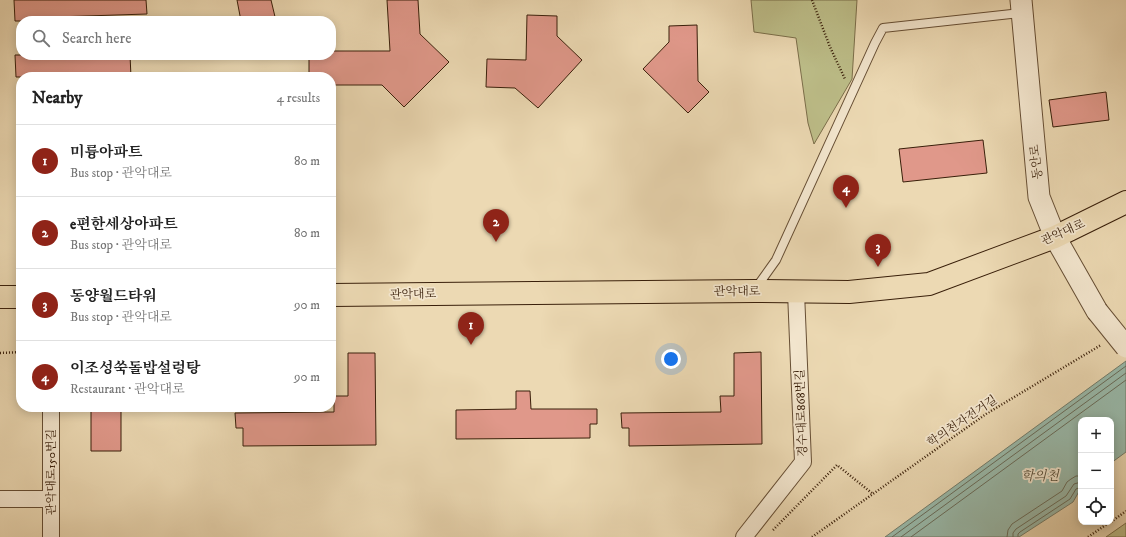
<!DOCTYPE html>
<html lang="en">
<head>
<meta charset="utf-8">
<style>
	body { margin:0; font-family:"IM FELL DW Pica","Noto Serif KR",serif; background:#f6f6f6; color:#222 }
	.controls { position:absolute; right:12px; bottom:12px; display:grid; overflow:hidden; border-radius:8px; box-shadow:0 2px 10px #0003 }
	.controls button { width:36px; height:36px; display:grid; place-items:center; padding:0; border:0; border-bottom:1px solid #e0e0e0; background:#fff; color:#222; font:20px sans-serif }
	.you { position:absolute; left:671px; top:359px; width:14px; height:14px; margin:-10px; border:3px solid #fff; border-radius:50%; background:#1a73e8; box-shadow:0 0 0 6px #1a73e833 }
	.badge { display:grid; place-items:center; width:26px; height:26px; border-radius:50%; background:#8f2418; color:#fff; font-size:13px; font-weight:700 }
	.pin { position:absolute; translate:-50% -33px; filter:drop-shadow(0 1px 2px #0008) }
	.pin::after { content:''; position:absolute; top:21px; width:14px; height:12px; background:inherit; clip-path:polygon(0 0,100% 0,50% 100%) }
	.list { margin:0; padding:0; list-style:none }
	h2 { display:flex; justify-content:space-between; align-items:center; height:52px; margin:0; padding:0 16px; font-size:17px }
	h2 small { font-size:13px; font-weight:400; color:#767676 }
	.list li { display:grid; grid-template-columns:26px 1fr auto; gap:12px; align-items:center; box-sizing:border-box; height:72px; padding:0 16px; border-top:1px solid #e0e0e0 }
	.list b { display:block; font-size:15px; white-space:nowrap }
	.list p { margin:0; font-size:13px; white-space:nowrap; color:#767676 }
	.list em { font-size:13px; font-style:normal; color:#767676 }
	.icon { flex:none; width:22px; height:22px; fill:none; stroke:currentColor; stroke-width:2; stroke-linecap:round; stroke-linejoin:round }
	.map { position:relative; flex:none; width:1126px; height:537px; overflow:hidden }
	.search { position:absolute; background:#fff; box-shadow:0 2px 10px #0003; left:16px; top:16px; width:320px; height:44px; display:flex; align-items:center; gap:10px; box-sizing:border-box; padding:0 14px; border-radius:16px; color:#767676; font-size:15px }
	.panel { position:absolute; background:#fff; box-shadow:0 2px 10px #0003; left:16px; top:72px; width:320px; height:340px; border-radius:16px }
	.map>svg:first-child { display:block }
	.green { fill:#bdbe89; stroke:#7b6e4a }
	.water { fill:#99baab; stroke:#737c6b }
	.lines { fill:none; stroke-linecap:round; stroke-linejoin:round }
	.shore { stroke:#696c5a; stroke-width:1 }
	.building { fill:#e0988a; stroke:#391f0a }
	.service-casing { stroke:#664e34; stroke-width:10 }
	.minor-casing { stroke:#664e34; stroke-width:18 }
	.tertiary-casing { stroke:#664e34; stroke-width:23 }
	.primary-casing { stroke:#391f0a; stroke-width:24 }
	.path { stroke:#391f0a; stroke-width:2.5; stroke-dasharray:1 2; stroke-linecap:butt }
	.service { stroke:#f3e6ce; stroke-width:8 }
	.minor { stroke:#f3e6ce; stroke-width:16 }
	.tertiary { stroke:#f3e6ce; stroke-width:21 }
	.primary { stroke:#ecd9b3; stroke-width:22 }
	.tertiary-bridge-casing { stroke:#664e34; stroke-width:23; stroke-linecap:butt }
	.tertiary-bridge { stroke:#f3e6ce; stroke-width:21 }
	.labels { text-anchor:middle; stroke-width:3.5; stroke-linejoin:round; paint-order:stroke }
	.street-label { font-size:12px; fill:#391f0a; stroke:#f3e6ce }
	.water-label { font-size:13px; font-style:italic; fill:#564e3a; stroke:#f3e6ce }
</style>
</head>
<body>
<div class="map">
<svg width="1126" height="537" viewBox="0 0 1126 537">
	<rect width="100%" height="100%" fill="#ecd9b3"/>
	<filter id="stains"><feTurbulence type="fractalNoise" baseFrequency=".005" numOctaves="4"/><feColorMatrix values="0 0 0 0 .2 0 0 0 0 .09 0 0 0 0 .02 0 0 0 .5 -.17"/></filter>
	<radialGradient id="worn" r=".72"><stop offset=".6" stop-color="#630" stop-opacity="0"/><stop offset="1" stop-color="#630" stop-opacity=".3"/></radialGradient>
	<path class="green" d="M 751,0 L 857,0 L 852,79 L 814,144 L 808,123 L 796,38 L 754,32 Z
		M 1126,523 L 1126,537 L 1106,537 Z"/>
	<path class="water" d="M 1126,361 L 1126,452 L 1111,463 L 1111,420 L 1081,420 L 1081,488 L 1073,502 L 1019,537 L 885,537 Z"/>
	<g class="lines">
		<path class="shore" d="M 892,537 L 1126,366
			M 901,537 L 1126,373
			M 911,537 L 1126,380
			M 1007,537 L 1008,530 L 1012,524 L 1062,491 L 1067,482 L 1071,479 L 1076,476 L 1081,476
			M 1013,537 L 1013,533 L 1016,529 L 1066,496 L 1074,484 L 1081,482
			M 1018,537 L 1018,534 L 1020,532 L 1070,499 L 1076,489 L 1081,487"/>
	</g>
	<path class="building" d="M 14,0 L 146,0 L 147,14 L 55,17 L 55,21 L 15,21 Z
		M 237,0 L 271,0 L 276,21 L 241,21 Z
		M 387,0 L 418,0 L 420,34 L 449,62 L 404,107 L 382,85 L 331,85 L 331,77 L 309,77 L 309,55 L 331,55 L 331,51 L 390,51 Z
		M 527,15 L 557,16 L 557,36 L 582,60 L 538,108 L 515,88 L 486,87 L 487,59 L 526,60 Z
		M 697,25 L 698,81 L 709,92 L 688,113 L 643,69 L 669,42 L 669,26 Z
		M 15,55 L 56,55 L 56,58 L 103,57 L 103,55 L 130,55 L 131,77 L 16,77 Z
		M 1106,92 L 1109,120 L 1053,127 L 1049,100 Z
		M 983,140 L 987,173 L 903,182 L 899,149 Z
		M 761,352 L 762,444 L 629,446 L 629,428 L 622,428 L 621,413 L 721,412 L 720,396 L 734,396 L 734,353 Z
		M 348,353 L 375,353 L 376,445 L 243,446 L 243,428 L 236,428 L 235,413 L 334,412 L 334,396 L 348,396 Z
		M 516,391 L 530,391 L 531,409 L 597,409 L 597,424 L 590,424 L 590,438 L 456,439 L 456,410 L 516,409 Z
		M 91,407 L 121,407 L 121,451 L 91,451 Z"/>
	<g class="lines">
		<defs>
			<path id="service" d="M 756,288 L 776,260 L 875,43 L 883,28 L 1021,13"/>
			<path id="minor" d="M 51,407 L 51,537
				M 0,499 L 51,499
				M 744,537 L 803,462 L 796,292"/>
			<path id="tertiary" d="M 1021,0 L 1039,197 L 1055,237 L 1097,311"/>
			<path id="primary" d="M 331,295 L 754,291 L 849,292 L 929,284 L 1055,237 L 1126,202
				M 0,297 L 21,297"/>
		</defs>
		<use href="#service" class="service-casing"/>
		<use href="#minor" class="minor-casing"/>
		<use href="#tertiary" class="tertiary-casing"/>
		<use href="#primary" class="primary-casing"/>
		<path class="path" d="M 812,0 L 830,47 L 845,79
			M 0,353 L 21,352
			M 1111,522 L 1126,511
			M 773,530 L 837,465 L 873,494
			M 812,537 L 986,414 L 1101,345
			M 1088,537 L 1110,522"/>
		<use href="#service" class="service"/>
		<use href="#minor" class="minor"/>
		<use href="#tertiary" class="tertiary"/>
		<use href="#primary" class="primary"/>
		<defs>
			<path id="tertiary-bridge" d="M 1097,311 L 1126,347"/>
		</defs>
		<use href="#tertiary-bridge" class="tertiary-bridge-casing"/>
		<use href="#tertiary-bridge" class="tertiary-bridge"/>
	</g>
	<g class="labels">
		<g class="street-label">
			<text transform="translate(1036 162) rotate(-96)" y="4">동안로</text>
			<text transform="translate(1063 232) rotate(-24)" y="4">관악대로</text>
			<text x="737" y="295">관악대로</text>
			<text transform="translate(413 294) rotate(-1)" y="4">관악대로</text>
			<text transform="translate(801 413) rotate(-92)" y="4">경수대로868번길</text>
			<text transform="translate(962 421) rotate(-34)" y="4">학의천자전거길</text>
			<text transform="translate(51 472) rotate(-90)" y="4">관악대로150번길</text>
		</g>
		<g class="water-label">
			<text x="1040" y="480">학의천</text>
		</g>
	</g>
	<rect width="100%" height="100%" filter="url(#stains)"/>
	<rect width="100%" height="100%" fill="url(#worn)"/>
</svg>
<div class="controls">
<button>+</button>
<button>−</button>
<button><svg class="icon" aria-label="locate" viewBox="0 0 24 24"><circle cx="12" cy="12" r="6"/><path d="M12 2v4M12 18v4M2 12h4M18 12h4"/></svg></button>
</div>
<div class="you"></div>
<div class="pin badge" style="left:471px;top:345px">1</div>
<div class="pin badge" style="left:496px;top:242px">2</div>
<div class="pin badge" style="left:878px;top:267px">3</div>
<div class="pin badge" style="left:846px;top:208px">4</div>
<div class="search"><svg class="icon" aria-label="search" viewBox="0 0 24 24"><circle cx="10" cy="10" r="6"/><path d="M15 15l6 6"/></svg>Search here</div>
<section class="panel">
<h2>Nearby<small>4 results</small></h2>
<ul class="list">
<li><span class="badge">1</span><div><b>미륭아파트</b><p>Bus stop · 관악대로</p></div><em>80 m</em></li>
<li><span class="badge">2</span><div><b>e편한세상아파트</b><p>Bus stop · 관악대로</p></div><em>80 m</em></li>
<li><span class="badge">3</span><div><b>동양월드타워</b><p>Bus stop · 관악대로</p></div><em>90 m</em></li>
<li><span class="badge">4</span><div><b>이조성쑥돌밥설렁탕</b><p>Restaurant · 관악대로</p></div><em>90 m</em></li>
</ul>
</section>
</div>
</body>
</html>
